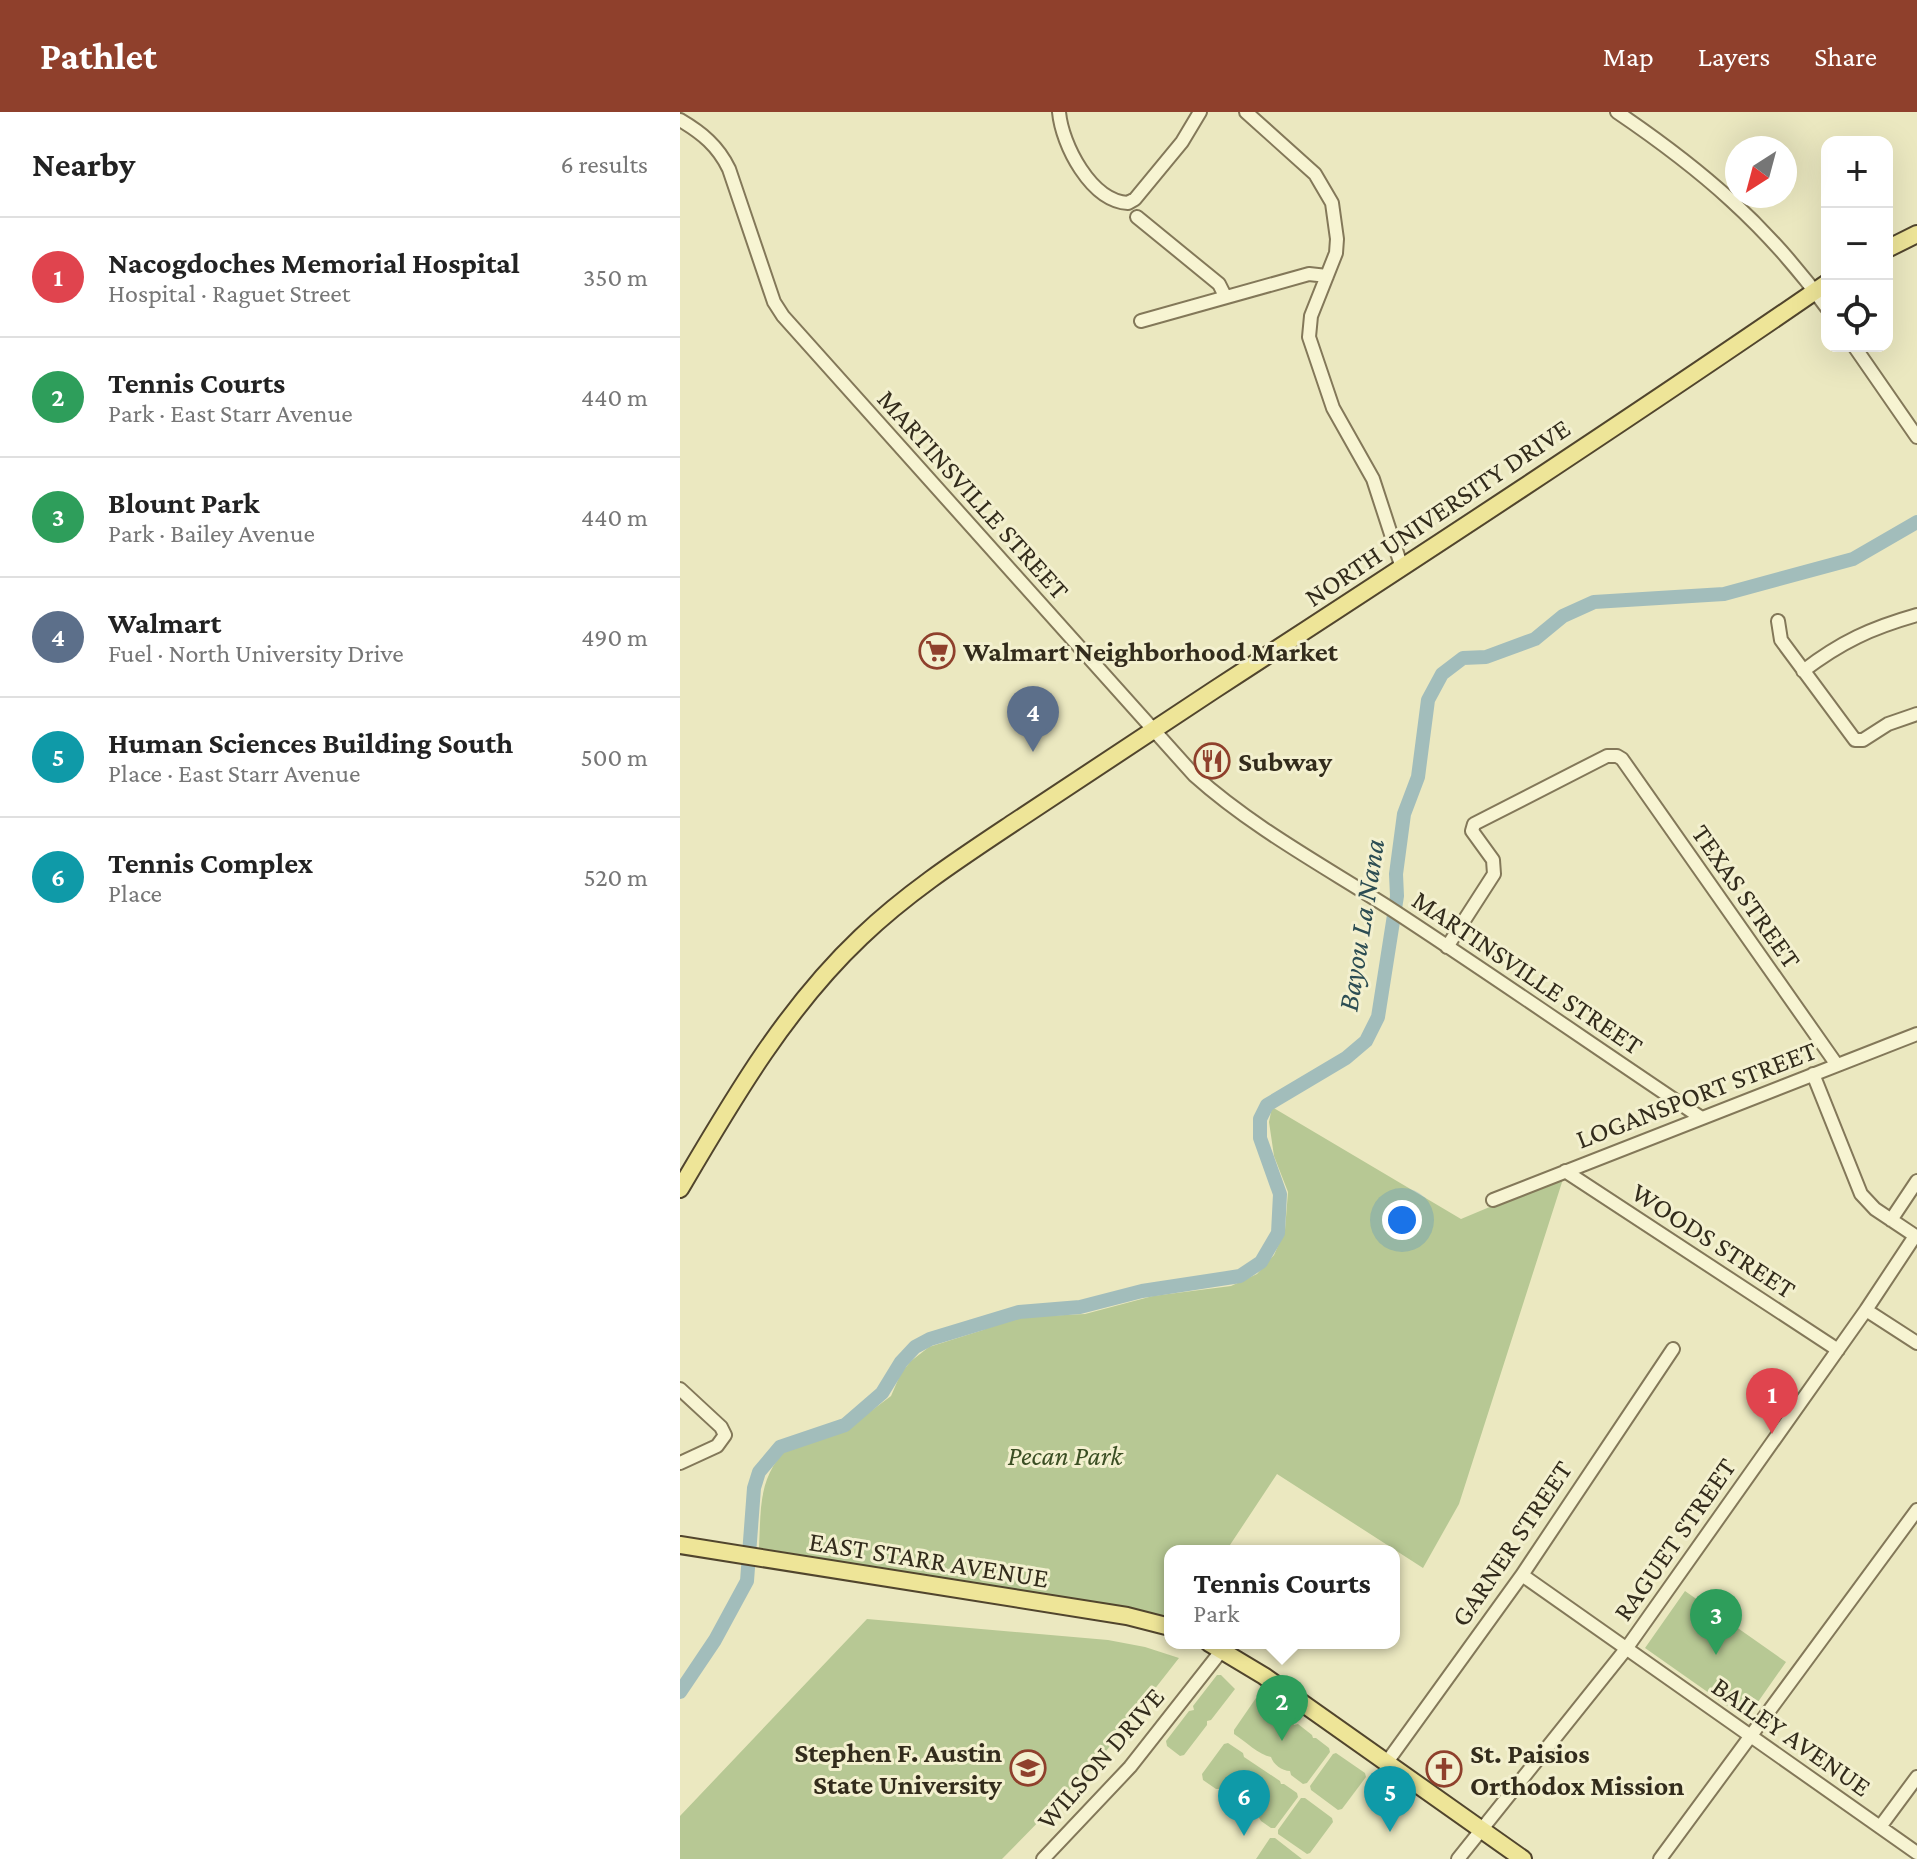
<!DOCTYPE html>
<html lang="en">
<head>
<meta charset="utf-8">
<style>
	body { margin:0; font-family:"Crimson Pro",serif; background:#f6f6f6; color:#222 }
	.controls { position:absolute; right:24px; top:24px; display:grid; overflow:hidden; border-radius:16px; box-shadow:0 8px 32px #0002 }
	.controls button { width:72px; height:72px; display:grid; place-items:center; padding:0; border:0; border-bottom:2px solid #e0e0e0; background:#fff; color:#222; font:40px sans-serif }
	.compass { position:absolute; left:1045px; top:24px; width:72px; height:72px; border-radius:50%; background:#fff; box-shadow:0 8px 32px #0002; rotate:216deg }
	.you { position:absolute; left:722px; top:1108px; width:28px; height:28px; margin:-20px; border:6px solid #fff; border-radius:50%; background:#1a73e8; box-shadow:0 0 0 12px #1a73e833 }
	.badge { display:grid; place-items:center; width:52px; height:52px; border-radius:50%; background:#8f402c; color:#fff; font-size:26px; font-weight:700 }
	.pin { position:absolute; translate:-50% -66px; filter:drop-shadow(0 2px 4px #0008) }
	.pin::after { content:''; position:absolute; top:42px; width:28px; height:24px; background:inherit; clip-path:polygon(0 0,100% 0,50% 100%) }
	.popup { position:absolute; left:484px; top:1433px; width:236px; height:104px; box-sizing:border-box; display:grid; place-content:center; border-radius:16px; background:#fff; filter:drop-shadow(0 2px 6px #0005); font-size:26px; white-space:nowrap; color:#767676 }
	.popup b { font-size:30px; color:#222 }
	.popup::after { content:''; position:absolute; left:50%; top:100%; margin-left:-16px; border:16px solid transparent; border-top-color:#fff }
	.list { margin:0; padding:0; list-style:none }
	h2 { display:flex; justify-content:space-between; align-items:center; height:104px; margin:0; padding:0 32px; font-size:34px }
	h2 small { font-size:26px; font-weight:400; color:#767676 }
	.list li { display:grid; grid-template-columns:52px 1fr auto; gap:24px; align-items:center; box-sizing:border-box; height:120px; padding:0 32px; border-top:2px solid #e0e0e0 }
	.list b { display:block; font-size:30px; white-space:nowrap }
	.list p { margin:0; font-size:26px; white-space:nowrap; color:#767676 }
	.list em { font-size:26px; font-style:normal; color:#767676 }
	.icon { flex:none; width:44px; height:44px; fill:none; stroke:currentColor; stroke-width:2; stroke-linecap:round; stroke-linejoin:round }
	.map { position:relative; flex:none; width:1237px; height:1747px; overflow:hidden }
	header { display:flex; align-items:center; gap:48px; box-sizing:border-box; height:112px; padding:0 40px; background:#8f402c; color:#fff }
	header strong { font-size:38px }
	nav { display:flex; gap:44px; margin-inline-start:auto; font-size:28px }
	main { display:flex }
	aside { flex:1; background:#fff }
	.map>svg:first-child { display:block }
	.green { fill:#b7c894 }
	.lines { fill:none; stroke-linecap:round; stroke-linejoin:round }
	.river { stroke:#a2bdbb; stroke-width:14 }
	.minor-casing { stroke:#837859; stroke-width:16 }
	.major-casing { stroke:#51452d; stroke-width:20 }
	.minor { stroke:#f7f4d2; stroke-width:12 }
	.major { stroke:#eee598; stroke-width:16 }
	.labels { text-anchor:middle; stroke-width:6; stroke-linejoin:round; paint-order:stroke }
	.street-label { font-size:28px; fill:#332c1c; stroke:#f3f0cf }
	.poi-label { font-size:28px; font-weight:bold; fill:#332c1c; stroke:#f3f0cf; text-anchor:start }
	.park-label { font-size:28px; font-style:italic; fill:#3b4f24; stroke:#f3f0cf }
	.water-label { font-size:30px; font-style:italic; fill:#2c4d53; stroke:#f3f0cf }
</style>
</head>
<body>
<header>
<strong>Pathlet</strong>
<nav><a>Map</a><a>Layers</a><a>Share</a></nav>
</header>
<main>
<aside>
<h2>Nearby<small>6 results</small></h2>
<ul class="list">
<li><span class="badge" style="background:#e0444e">1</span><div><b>Nacogdoches Memorial Hospital</b><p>Hospital · Raguet Street</p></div><em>350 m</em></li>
<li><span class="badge" style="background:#2e9e5b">2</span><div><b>Tennis Courts</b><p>Park · East Starr Avenue</p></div><em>440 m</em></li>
<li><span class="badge" style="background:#2e9e5b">3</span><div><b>Blount Park</b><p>Park · Bailey Avenue</p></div><em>440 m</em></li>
<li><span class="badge" style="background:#5c6f8a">4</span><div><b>Walmart</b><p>Fuel · North University Drive</p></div><em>490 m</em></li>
<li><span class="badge" style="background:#0f9aa8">5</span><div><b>Human Sciences Building South</b><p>Place · East Starr Avenue</p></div><em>500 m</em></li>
<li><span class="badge" style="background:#0f9aa8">6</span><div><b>Tennis Complex</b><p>Place</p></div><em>520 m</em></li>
</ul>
</aside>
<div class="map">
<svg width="1237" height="1747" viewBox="0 0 1237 1747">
	<rect width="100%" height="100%" fill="#ebe8c0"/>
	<path class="green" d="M 592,995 L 781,1107 L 884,1064 L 779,1392 L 743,1456 L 597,1362 L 546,1439 L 490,1439 L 490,1506 L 429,1492 L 79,1436 C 81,1397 78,1364 108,1336 L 167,1317 L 211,1284 L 221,1261 L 231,1249 L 249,1235 L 303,1218 L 317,1210 L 344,1205 L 405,1202 L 473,1184 L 551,1174 L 577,1162 L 594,1143 L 605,1118 L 608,1080 L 594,1044 L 589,1010 Z
		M 1005,1479 L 1106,1550 L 1066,1607 L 965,1536 Z
		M 187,1507 L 428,1528 L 465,1535 L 499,1546 L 419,1648 L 322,1747 L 0,1747 L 0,1704 Z
		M 537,1563 L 541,1563 L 555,1577 L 531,1608 L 527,1609 L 527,1613 L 504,1643 L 500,1644 L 487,1634 L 486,1629 L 509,1599 L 514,1598 L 513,1594 Z
		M 576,1586 L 580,1586 L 595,1596 L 595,1600 L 598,1598 L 612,1608 L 614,1613 L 618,1612 L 632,1623 L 633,1626 L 636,1626 L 649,1636 L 650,1640 L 627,1671 L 623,1672 L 611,1663 L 610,1659 C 602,1659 593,1652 591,1645 C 579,1643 565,1629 554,1622 L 554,1618 Z
		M 548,1631 L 563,1641 L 564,1645 L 600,1669 L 601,1672 L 604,1672 L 617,1681 L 618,1685 L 595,1716 L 591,1716 L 581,1709 L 578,1704 C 570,1703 561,1697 559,1690 L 554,1690 L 542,1681 L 541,1677 L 536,1677 L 523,1668 L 522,1662 L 544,1632 Z
		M 656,1641 L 685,1661 L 686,1665 L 662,1697 L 658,1698 L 631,1678 L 630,1674 L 653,1642 Z
		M 621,1686 L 625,1686 L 652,1706 L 653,1710 L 630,1741 L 627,1742 L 598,1722 L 598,1718 Z
		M 590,1726 L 595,1726 L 622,1747 L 576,1747 Z"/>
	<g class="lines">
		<path class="river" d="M 0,1580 L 35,1528 L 67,1469 L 74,1376 L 79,1360 L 100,1335 L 165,1313 L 202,1281 L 221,1250 L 235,1235 L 250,1227 L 339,1200 L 400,1195 L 462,1179 L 560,1164 L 581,1150 L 598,1121 L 600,1082 L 580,1026 L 580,1007 L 587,993 L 666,946 L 686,929 L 698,905 L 717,784 L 716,762 L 724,702 L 738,665 L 748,588 L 762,562 L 783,546 L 806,545 L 855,527 L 883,504 L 914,490 L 1044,482 L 1173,447 L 1237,410"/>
		<defs>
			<path id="minor" d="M 379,0 C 382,33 411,89 448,91 L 455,87 L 502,30 L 520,0
				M 566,0 L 635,62 L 652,91 L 657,127 L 656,141 L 631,204 L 629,225 L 653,296 L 693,367 L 722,456
				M 937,0 C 1021,57 1087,113 1147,196
				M 0,8 C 22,21 38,34 49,57 L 94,190 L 103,204 L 514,663 C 573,716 644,754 711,797 C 815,865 917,936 1020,1005
				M 457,105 L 539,172 L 545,184
				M 461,209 L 629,162 L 647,164
				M 1174,234 L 1237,325
				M 1098,509 L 1101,528 L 1175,628 L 1183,628 L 1208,612 L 1237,602
				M 1123,559 C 1161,530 1191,516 1237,503
				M 767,835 L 814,762 L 813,748 L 792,719 L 794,712 L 927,644 L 937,644 L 942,647 L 1157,953
				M 1133,962 L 1181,1082 L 1195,1097 L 1237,1125
				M 885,1059 L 1158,1238
				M 813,1088 L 1237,922
				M 1211,1108 L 1237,1069
				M 1186,1198 L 1237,1231
				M 0,1277 L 41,1315 L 45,1323 L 37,1334 L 0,1351
				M 842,1463 L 1237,1741
				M 707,1650 L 842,1463 L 993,1237
				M 1200,1715 L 1237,1665
				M 363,1747 L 450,1655 L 542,1538
				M 778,1747 L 946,1537 L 1186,1198 L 1235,1124
				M 980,1747 L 1237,1398"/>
			<path id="major" d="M 1207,137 L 1237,122
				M 0,1077 C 53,987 105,897 181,825 C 228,780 282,745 336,709 C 402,665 468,621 534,578 C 740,444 945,310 1147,171
				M 0,1433 L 447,1504 L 490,1515
				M 529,1531 L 584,1564 L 843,1747"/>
		</defs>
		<use href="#minor" class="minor-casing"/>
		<use href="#major" class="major-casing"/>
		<use href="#minor" class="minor"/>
		<use href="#major" class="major"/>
	</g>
	<defs>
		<symbol id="supermarket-ring" viewBox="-11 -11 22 22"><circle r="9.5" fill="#f3f0cf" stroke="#8f402c" stroke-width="1.5"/><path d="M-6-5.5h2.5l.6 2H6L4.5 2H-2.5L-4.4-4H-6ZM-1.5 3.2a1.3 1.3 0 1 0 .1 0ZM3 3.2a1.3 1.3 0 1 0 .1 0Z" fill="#8f402c"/></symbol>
		<symbol id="restaurant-ring" viewBox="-11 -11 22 22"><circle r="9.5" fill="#f3f0cf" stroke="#8f402c" stroke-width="1.5"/><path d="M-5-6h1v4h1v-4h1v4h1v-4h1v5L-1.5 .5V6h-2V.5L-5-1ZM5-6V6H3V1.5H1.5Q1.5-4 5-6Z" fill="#8f402c"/></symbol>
		<symbol id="university-ring" viewBox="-11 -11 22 22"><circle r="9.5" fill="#f3f0cf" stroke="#8f402c" stroke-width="1.5"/><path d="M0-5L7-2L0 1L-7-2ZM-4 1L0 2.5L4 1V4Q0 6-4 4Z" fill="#8f402c"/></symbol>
		<symbol id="church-ring" viewBox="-11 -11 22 22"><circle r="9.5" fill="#f3f0cf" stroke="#8f402c" stroke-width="1.5"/><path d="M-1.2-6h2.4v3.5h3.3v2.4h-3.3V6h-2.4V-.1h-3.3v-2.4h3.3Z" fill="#8f402c"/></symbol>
	</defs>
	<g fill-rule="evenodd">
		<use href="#supermarket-ring" x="237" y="519" width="40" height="40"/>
		<use href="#restaurant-ring" x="512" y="629" width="40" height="40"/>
		<use href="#university-ring" x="328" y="1636" width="40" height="40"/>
		<use href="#church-ring" x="744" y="1637" width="40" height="40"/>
	</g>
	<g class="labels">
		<g class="street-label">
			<text transform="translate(294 382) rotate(48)" y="10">MARTINSVILLE STREET</text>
			<text transform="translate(757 400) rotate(-34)" y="10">NORTH UNIVERSITY DRIVE</text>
			<text transform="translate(1067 784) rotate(55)" y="10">TEXAS STREET</text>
			<text transform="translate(848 860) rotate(34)" y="10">MARTINSVILLE STREET</text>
			<text transform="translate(1016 982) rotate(-21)" y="10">LOGANSPORT STREET</text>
			<text transform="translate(1034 1128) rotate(33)" y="10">WOODS STREET</text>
			<text transform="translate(994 1427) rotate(-55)" y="10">RAGUET STREET</text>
			<text transform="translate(831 1431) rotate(-56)" y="10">GARNER STREET</text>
			<text transform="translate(249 1447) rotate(9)" y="10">EAST STARR AVENUE</text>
			<text transform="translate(1112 1624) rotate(35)" y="10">BAILEY AVENUE</text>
			<text transform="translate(420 1646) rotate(-49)" y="10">WILSON DRIVE</text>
		</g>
		<g class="poi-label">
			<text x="283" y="549">Walmart Neighborhood Market</text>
			<text x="558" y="659">Subway</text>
			<text x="322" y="1650" text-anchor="end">Stephen F. Austin<tspan x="322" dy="32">State University</tspan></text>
			<text x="790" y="1651">St. Paisios<tspan x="790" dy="32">Orthodox Mission</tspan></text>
		</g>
		<g class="park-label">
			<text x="385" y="1353">Pecan Park</text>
		</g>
		<g class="water-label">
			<text transform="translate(681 813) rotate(-81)" y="10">Bayou La Nana</text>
		</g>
	</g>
</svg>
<div class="controls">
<button>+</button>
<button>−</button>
<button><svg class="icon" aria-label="locate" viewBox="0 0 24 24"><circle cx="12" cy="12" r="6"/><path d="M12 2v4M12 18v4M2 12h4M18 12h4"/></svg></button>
</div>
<svg class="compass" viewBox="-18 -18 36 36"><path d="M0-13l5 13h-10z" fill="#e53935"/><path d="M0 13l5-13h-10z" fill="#767676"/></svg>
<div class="you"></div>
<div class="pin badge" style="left:1092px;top:1322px;background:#e0444e">1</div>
<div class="pin badge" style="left:602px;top:1629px;background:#2e9e5b">2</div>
<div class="popup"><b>Tennis Courts</b>Park</div>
<div class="pin badge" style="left:1036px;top:1543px;background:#2e9e5b">3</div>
<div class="pin badge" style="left:353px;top:640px;background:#5c6f8a">4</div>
<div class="pin badge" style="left:710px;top:1720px;background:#0f9aa8">5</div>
<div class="pin badge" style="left:564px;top:1724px;background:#0f9aa8">6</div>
</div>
</main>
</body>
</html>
